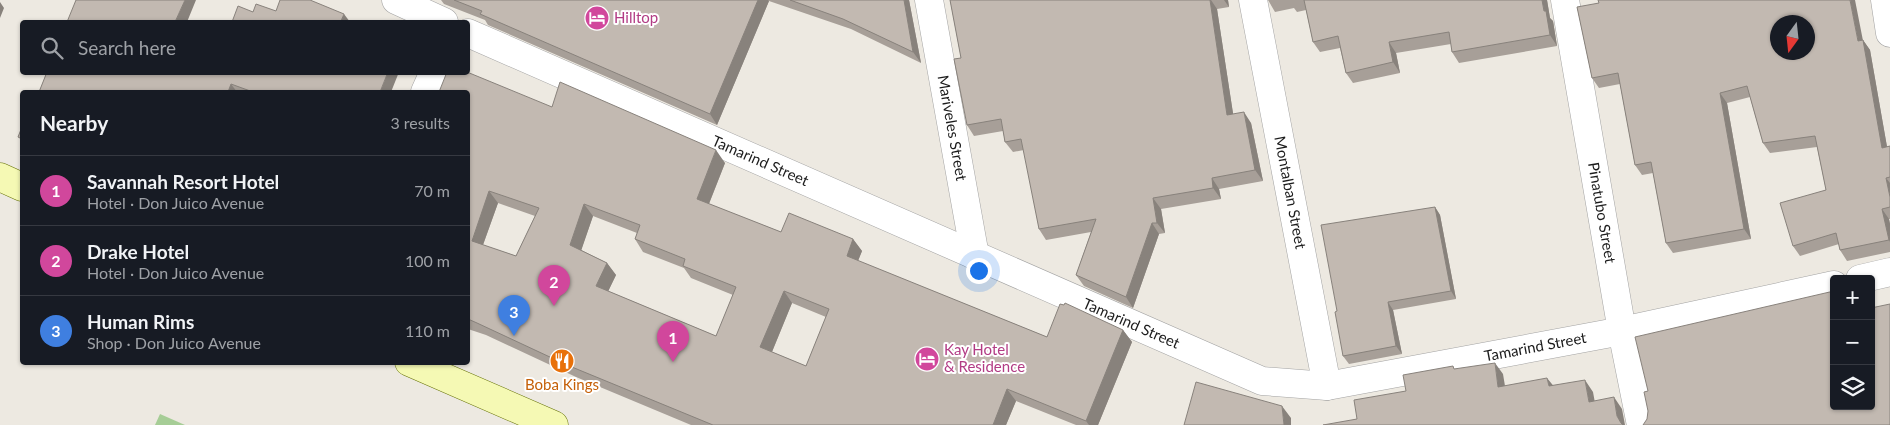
<!DOCTYPE html>
<html lang="en">
<head>
<meta charset="utf-8">
<style>
	body { margin:0; font-family:Lato,sans-serif; background:#242831; color:#f1f3f6 }
	.controls { position:absolute; right:15px; bottom:15px; display:grid; overflow:hidden; border-radius:5px; box-shadow:0 1px 4px #0004 }
	.controls button { width:45px; height:45px; display:grid; place-items:center; padding:0; border:0; border-bottom:1px solid #363941; background:#171b24; color:#f1f3f6; font:25px sans-serif }
	.compass { position:absolute; left:1770px; top:15px; width:45px; height:45px; border-radius:50%; background:#171b24; box-shadow:0 1px 4px #0004; rotate:195deg }
	.you { position:absolute; left:978px; top:270px; width:18px; height:18px; margin:-12px; border:4px solid #fff; border-radius:50%; background:#1a73e8; box-shadow:0 0 0 8px #1a73e833 }
	.badge { display:grid; place-items:center; width:32px; height:32px; border-radius:50%; background:#de8788; color:#fff; font-size:16px; font-weight:700 }
	.pin { position:absolute; translate:-50% -41px; filter:drop-shadow(0 1px 2px #0008) }
	.pin::after { content:''; position:absolute; top:26px; width:18px; height:15px; background:inherit; clip-path:polygon(0 0,100% 0,50% 100%) }
	.list { margin:0; padding:0; list-style:none }
	h2 { display:flex; justify-content:space-between; align-items:center; height:65px; margin:0; padding:0 20px; font-size:21px }
	h2 small { font-size:16px; font-weight:400; color:#9ea1a6 }
	.list li { display:grid; grid-template-columns:32px 1fr auto; gap:15px; align-items:center; box-sizing:border-box; height:70px; padding:0 20px; border-top:1px solid #363941 }
	.list b { display:block; font-size:19px; white-space:nowrap }
	.list p { margin:0; font-size:16px; white-space:nowrap; color:#9ea1a6 }
	.list em { font-size:16px; font-style:normal; color:#9ea1a6 }
	.icon { flex:none; width:28px; height:28px; fill:none; stroke:currentColor; stroke-width:2; stroke-linecap:round; stroke-linejoin:round }
	.map { position:relative; flex:none; width:1890px; height:425px; overflow:hidden }
	.search { position:absolute; background:#171b24; box-shadow:0 1px 4px #0004; left:20px; top:20px; width:450px; height:55px; display:flex; align-items:center; gap:12px; box-sizing:border-box; padding:0 18px; border-radius:5px; color:#9ea1a6; font-size:19px }
	.panel { position:absolute; background:#171b24; box-shadow:0 1px 4px #0004; left:20px; top:90px; width:450px; height:275px; border-radius:5px }
	.map>svg:first-child { display:block }
	.forest { fill:#a6cd96 }
	.lines { fill:none; stroke-linecap:round; stroke-linejoin:round }
	.minor-casing { stroke:#a3a3a3; stroke-width:29 }
	.secondary-casing { stroke:#647005; stroke-width:29 }
	.minor { stroke:#fff; stroke-width:28 }
	.secondary { stroke:#f5f9b4; stroke-width:28 }
	.wall { fill:#a79f98; fill-rule:evenodd }
	.shaded-wall { fill:#88827c }
	.building { fill:#c2b9b1; stroke:#88827c; fill-rule:evenodd }
	.labels { text-anchor:middle; stroke-width:4; stroke-linejoin:round; paint-order:stroke }
	.hotel-label { font-size:15px; fill:#b23c85; stroke:#fff; text-anchor:start }
	.street-label { font-size:15px; fill:#1c1c1c; stroke:#fff }
	.food-label { font-size:15px; fill:#c56008; stroke:#fff }
</style>
</head>
<body>
<div class="map">
<svg width="1890" height="425" viewBox="0 0 1890 425">
	<rect width="100%" height="100%" fill="#ede9e1"/>
	<path class="forest" d="M 160,414 L 185,425 L 155,425 Z"/>
	<g class="lines">
		<defs>
			<g id="minor">
				<path d="M 396,0 L 444,22"/>
				<path id="s1" d="M 929,0 L 975,256"/>
				<path id="s2" d="M 1253,0 L 1327,386"/>
				<path id="s3" d="M 1565,0 L 1622,331 L 1641,425"/>
				<path d="M 1885,0 L 1890,33"/>
				<path id="s4" d="M 468,33 L 1262,381 L 1327,386 L 1622,331 L 1834,285"/>
				<path d="M 425,92 L 434,72"/>
				<path d="M 1860,279 L 1890,272"/>
			</g>
			<path id="secondary" d="M 0,177 L 22,187
				M 409,362 L 554,425"/>
		</defs>
		<use href="#minor" class="minor-casing"/>
		<use href="#secondary" class="secondary-casing"/>
		<use href="#minor" class="minor"/>
		<use href="#secondary" class="secondary"/>
	</g>
	<path class="wall" d="M 441,0 L 909,0 L 921,63 L 851,29 L 769,1 L 717,125 L 488,25 L 485,20 L 444,4 Z
		M 950,0 L 1228,0 L 1229,7 L 1217,9 L 1233,114 L 1251,123 L 1263,181 L 1219,189 L 1221,199 L 1161,209 L 1165,233 L 1159,234 L 1133,308 L 1084,286 L 1076,275 L 1091,232 L 1046,240 L 1039,229 L 1024,150 L 1013,152 L 1005,142 L 1003,131 L 974,136 L 967,125 L 961,58 Z
		M 1268,0 L 1547,0 L 1550,18 L 1553,21 L 1557,46 L 1459,63 L 1452,52 L 1451,44 L 1396,53 L 1400,73 L 1353,83 L 1346,73 L 1340,48 L 1320,52 L 1313,42 L 1306,10 L 1297,12 L 1294,8 L 1275,12 Z
		M 1577,7 L 1863,40 L 1870,50 L 1887,147 L 1890,146 L 1890,219 L 1889,219 L 1890,224 L 1890,252 L 1847,261 L 1840,250 L 1839,244 L 1800,256 L 1793,246 L 1826,190 L 1817,147 L 1770,153 L 1763,143 L 1750,97 L 1727,103 L 1751,239 L 1673,253 L 1666,243 L 1653,173 L 1642,175 L 1635,165 L 1620,84 L 1599,88 L 1592,78 Z
		M 47,72 L 391,92 L 39,92 Z
		M 468,92 L 552,107 L 725,163 L 709,204 L 781,232 L 853,239 L 862,251 L 858,261 L 1047,337 L 1123,330 L 1132,342 L 1098,425 L 1076,425 L 1016,401 L 1006,425 L 691,425 L 576,377 L 486,335 L 468,329 ZM 498,203 L 535,216 L 516,256 L 483,245 ZM 593,216 L 637,233 L 635,239 L 643,252 L 684,268 L 691,278 L 733,295 L 716,336 L 608,291 L 616,275 L 607,263 L 581,250 ZM 792,303 L 826,317 L 806,366 L 772,352 Z
		M 1435,207 L 1440,215 L 1456,299 L 1393,310 L 1402,354 L 1349,364 L 1343,356 L 1337,311 Z"/>
	<path class="shaded-wall" d="M 185,0 L 196,0 L 187,22 L 175,22 Z
		M 758,0 L 768,0 L 769,1 L 717,125 L 710,114 Z
		M 904,0 L 909,0 L 921,63 L 913,52 Z
		M 1210,0 L 1211,0 L 1217,9 L 1235,126 L 1227,115 Z
		M 1224,0 L 1228,0 L 1229,7 Z
		M 1542,0 L 1547,0 L 1550,18 L 1553,21 L 1557,46 L 1550,35 Z
		M 1850,0 L 1855,0 L 1865,51 L 1858,41 Z
		M 0,2 L 4,8 L 0,18 Z
		M 344,14 L 350,22 L 343,22 L 341,21 Z
		M 1863,40 L 1870,50 L 1889,158 L 1882,148 Z
		M 1389,42 L 1396,53 L 1400,73 L 1393,62 Z
		M 388,72 L 399,72 L 391,92 L 380,92 Z
		M 231,84 L 237,92 L 228,92 Z
		M 1720,93 L 1727,103 L 1751,239 L 1744,229 Z
		M 1244,112 L 1251,123 L 1263,181 L 1255,170 Z
		M 716,150 L 725,163 L 706,211 L 697,199 Z
		M 1212,178 L 1219,189 L 1221,199 L 1213,188 Z
		M 1886,178 L 1890,183 L 1890,197 Z
		M 489,191 L 498,203 L 480,253 L 472,241 Z
		M 1153,198 L 1161,209 L 1165,233 L 1157,223 Z
		M 584,204 L 593,216 L 579,257 L 570,245 Z
		M 1435,207 L 1440,215 L 1456,299 L 1451,291 Z
		M 1882,209 L 1889,219 L 1890,224 L 1890,242 L 1889,240 Z
		M 1152,223 L 1159,234 L 1133,308 L 1126,297 Z
		M 853,239 L 862,251 L 855,268 L 847,256 Z
		M 607,263 L 616,275 L 605,298 L 596,286 Z
		M 784,291 L 792,303 L 769,359 L 760,347 Z
		M 1388,302 L 1393,310 L 1402,354 L 1396,346 Z
		M 1123,330 L 1132,342 L 1098,425 L 1089,425 L 1086,421 Z
		M 1495,363 L 1503,374 L 1507,398 L 1498,387 Z
		M 1547,378 L 1556,389 L 1549,386 Z
		M 1585,380 L 1593,392 L 1597,414 L 1589,402 Z
		M 1007,389 L 1016,401 L 1006,425 L 993,425 Z
		M 1614,397 L 1622,409 L 1625,425 L 1622,425 L 1617,416 Z
		M 1282,406 L 1291,418 L 1291,425 L 1284,425 Z"/>
	<path class="building" d="M 76,0 L 185,0 L 175,22 L 67,22 Z
		M 280,0 L 310,0 L 344,14 L 341,21 L 346,22 L 232,22 L 238,6 L 253,12 L 256,4 L 276,11 Z
		M 454,0 L 758,0 L 710,114 L 480,14 L 482,11 Z
		M 790,0 L 904,0 L 913,52 L 843,19 Z
		M 950,0 L 1210,0 L 1227,115 L 1244,112 L 1255,170 L 1212,178 L 1213,188 L 1153,198 L 1157,223 L 1152,223 L 1126,297 L 1076,275 L 1096,219 L 1039,229 L 1021,139 L 1005,142 L 1001,119 L 967,125 L 954,59 L 961,58 Z
		M 1304,0 L 1542,0 L 1544,11 L 1546,11 L 1550,35 L 1452,52 L 1449,32 L 1389,42 L 1393,62 L 1346,73 L 1338,36 L 1313,42 Z
		M 1598,0 L 1850,0 L 1858,41 L 1863,40 L 1882,148 L 1890,146 L 1890,177 L 1886,178 L 1890,197 L 1890,207 L 1882,209 L 1889,240 L 1840,250 L 1836,233 L 1793,246 L 1780,203 L 1826,190 L 1815,136 L 1763,143 L 1747,86 L 1720,93 L 1744,229 L 1666,243 L 1651,162 L 1635,165 L 1618,73 L 1592,78 L 1577,7 L 1599,3 ZM 1778,22 L 1808,22 L 1808,52 L 1778,52 Z
		M 47,72 L 388,72 L 380,92 L 253,92 L 231,84 L 228,92 L 39,92 Z
		M 447,72 L 467,72 L 552,107 L 560,82 L 716,150 L 697,199 L 781,232 L 789,213 L 853,239 L 847,256 L 1047,337 L 1060,304 L 1064,305 L 1065,303 L 1123,330 L 1086,421 L 1007,389 L 993,425 L 713,425 L 567,365 L 477,323 L 468,319 L 468,92 L 439,92 ZM 489,191 L 539,208 L 516,256 L 472,241 ZM 584,204 L 640,225 L 635,239 L 685,259 L 683,266 L 736,287 L 716,336 L 596,286 L 607,263 L 570,245 ZM 784,291 L 829,309 L 806,366 L 760,347 Z
		M 22,127 L 22,139 L 18,137 Z
		M 1435,207 L 1451,291 L 1388,302 L 1396,346 L 1343,356 L 1335,312 L 1337,311 L 1321,225 Z
		M 1834,291 L 1834,406 L 1871,406 L 1871,308 L 1890,304 L 1890,425 L 1643,425 L 1647,419 L 1648,411 L 1644,392 L 1648,391 L 1635,337 Z
		M 1495,363 L 1498,387 L 1547,378 L 1549,386 L 1585,380 L 1589,402 L 1614,397 L 1617,416 L 1621,423 L 1623,425 L 1323,425 L 1357,419 L 1354,400 L 1406,391 L 1403,375 L 1453,366 L 1454,369 Z
		M 1196,382 L 1282,406 L 1284,425 L 1184,425 Z"/>
	<defs>
		<symbol id="hotel-disc" viewBox="-11 -11 22 22"><circle r="9.5" fill="#d1479c" stroke="#fff"/><path d="M-6-4.5h1.5V1H6V5H4.5V3h-9V5H-6ZM-4 0a1.8 1.8 0 1 1 3.6 0ZM.5 0V-2.5h3Q6-2.5 6 0Z" fill="#fff"/></symbol>
		<symbol id="restaurant-disc" viewBox="-11 -11 22 22"><circle r="9.5" fill="#e8710a" stroke="#fff"/><path d="M-5-6h1v4h1v-4h1v4h1v-4h1v5L-1.5 .5V6h-2V.5L-5-1ZM5-6V6H3V1.5H1.5Q1.5-4 5-6Z" fill="#fff"/></symbol>
	</defs>
	<g fill-rule="evenodd">
		<use href="#hotel-disc" x="583" y="4" width="28" height="28"/>
		<use href="#hotel-disc" x="913" y="345" width="28" height="28"/>
		<use href="#restaurant-disc" x="548" y="347" width="28" height="28"/>
	</g>
	<g class="labels">
		<g class="hotel-label">
			<text x="614" y="23">Hilltop</text>
			<text x="944" y="355">Kay Hotel<tspan x="944" dy="17">&amp; Residence</tspan></text>
		</g>
		<g class="street-label">
			<text dy="5" stroke="none"><textPath href="#s1" startOffset="130">Mariveles Street</textPath></text>
			<text dy="5" stroke="none"><textPath href="#s4" startOffset="319">Tamarind Street</textPath></text>
			<text dy="5" stroke="none"><textPath href="#s2" startOffset="196">Montalban Street</textPath></text>
			<text dy="5" stroke="none"><textPath href="#s3" startOffset="216">Pinatubo Street</textPath></text>
			<text dy="5" stroke="none"><textPath href="#s4" startOffset="724">Tamarind Street</textPath></text>
			<text dy="5" stroke="none"><textPath href="#s4" startOffset="1144">Tamarind Street</textPath></text>
		</g>
		<g class="food-label">
			<text x="562" y="390">Boba Kings</text>
		</g>
	</g>
</svg>
<div class="controls">
<button>+</button>
<button>−</button>
<button><svg class="icon" aria-label="layers" viewBox="0 0 24 24"><path d="M12 4l9 5-9 5-9-5zM3 14l9 5 9-5"/></svg></button>
</div>
<svg class="compass" viewBox="-18 -18 36 36"><path d="M0-13l5 13h-10z" fill="#e53935"/><path d="M0 13l5-13h-10z" fill="#9ea1a6"/></svg>
<div class="you"></div>
<div class="pin badge" style="left:673px;top:362px;background:#d1479c">1</div>
<div class="pin badge" style="left:554px;top:306px;background:#d1479c">2</div>
<div class="pin badge" style="left:514px;top:336px;background:#3f7fe0">3</div>
<div class="search"><svg class="icon" aria-label="search" viewBox="0 0 24 24"><circle cx="10" cy="10" r="6"/><path d="M15 15l6 6"/></svg>Search here</div>
<section class="panel">
<h2>Nearby<small>3 results</small></h2>
<ul class="list">
<li><span class="badge" style="background:#d1479c">1</span><div><b>Savannah Resort Hotel</b><p>Hotel · Don Juico Avenue</p></div><em>70 m</em></li>
<li><span class="badge" style="background:#d1479c">2</span><div><b>Drake Hotel</b><p>Hotel · Don Juico Avenue</p></div><em>100 m</em></li>
<li><span class="badge" style="background:#3f7fe0">3</span><div><b>Human Rims</b><p>Shop · Don Juico Avenue</p></div><em>110 m</em></li>
</ul>
</section>
</div>
</body>
</html>
